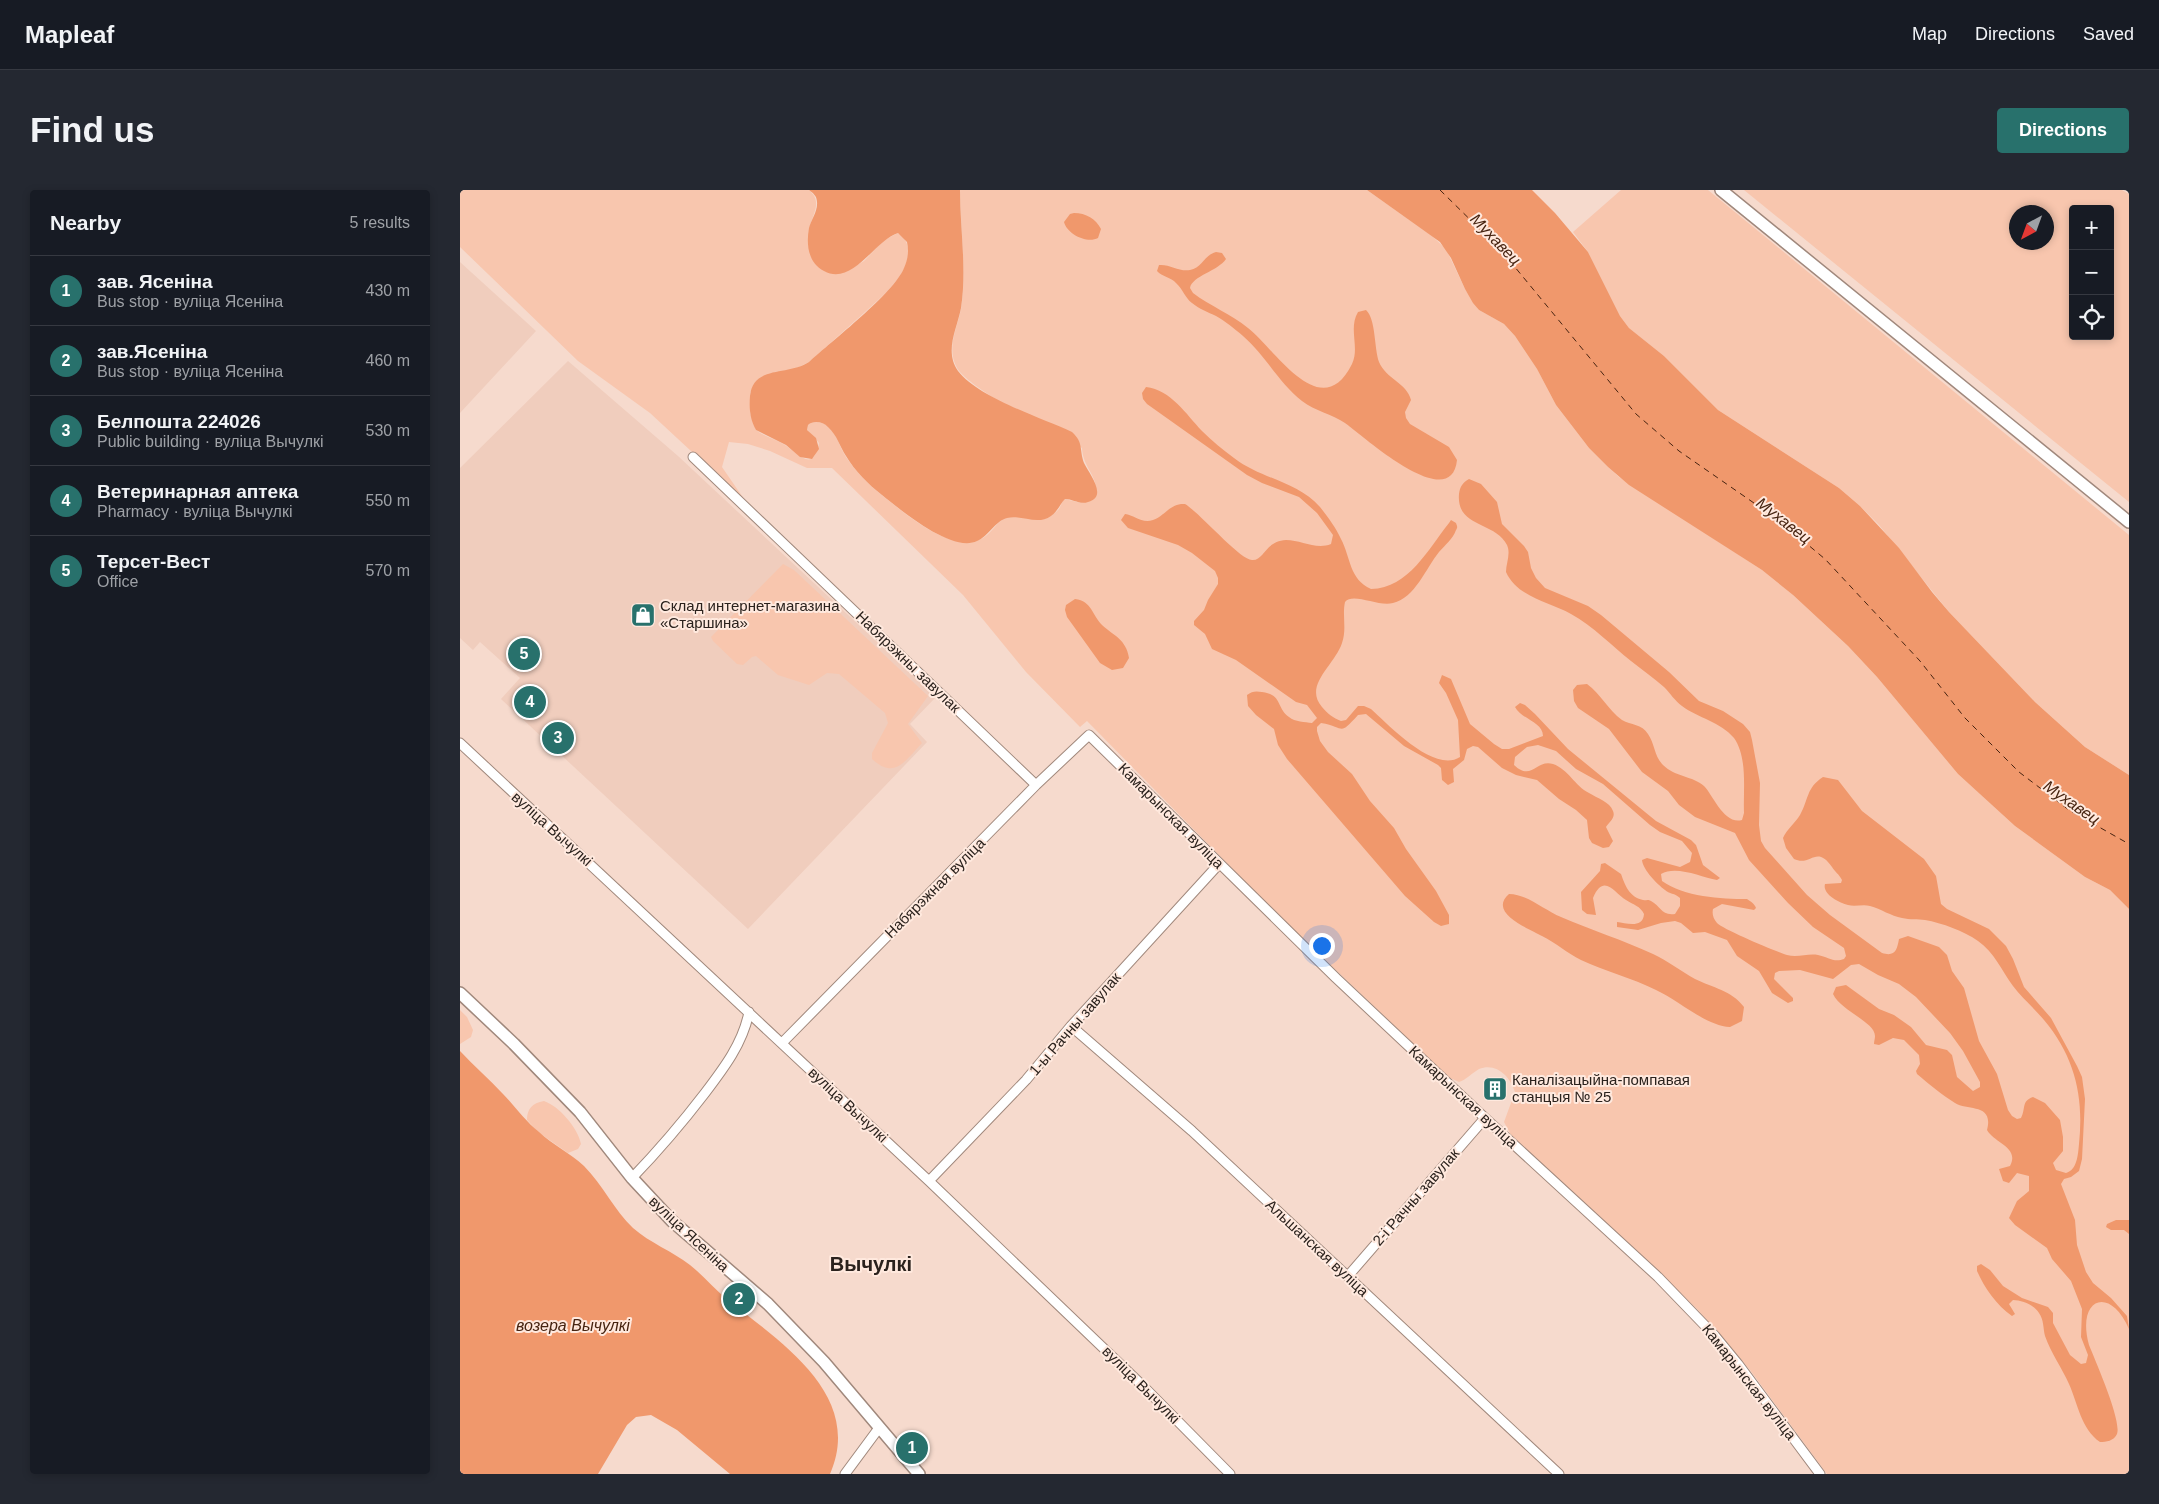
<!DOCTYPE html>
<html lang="en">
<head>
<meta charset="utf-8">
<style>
	body { margin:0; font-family:Helvetica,sans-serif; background:#242831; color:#f1f3f6 }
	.controls { position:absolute; right:15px; top:15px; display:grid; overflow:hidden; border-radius:5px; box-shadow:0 2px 8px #0003 }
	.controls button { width:45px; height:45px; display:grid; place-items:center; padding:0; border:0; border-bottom:1px solid #363941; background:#171b24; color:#f1f3f6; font:25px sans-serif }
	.compass { position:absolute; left:1549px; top:15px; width:45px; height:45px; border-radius:50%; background:#171b24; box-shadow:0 2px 8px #0003; rotate:221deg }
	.you { position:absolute; left:861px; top:755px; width:18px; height:18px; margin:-12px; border:4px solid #fff; border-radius:50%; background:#1a73e8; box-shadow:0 0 0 8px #1a73e833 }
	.badge { display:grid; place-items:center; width:32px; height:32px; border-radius:50%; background:#28716c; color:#fff; font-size:16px; font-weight:700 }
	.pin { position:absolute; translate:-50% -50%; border:2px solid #fff; box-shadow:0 1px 5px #0006 }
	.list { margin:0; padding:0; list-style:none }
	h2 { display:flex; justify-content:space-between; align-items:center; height:65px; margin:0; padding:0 20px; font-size:21px }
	h2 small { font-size:16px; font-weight:400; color:#9ea1a6 }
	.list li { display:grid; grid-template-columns:32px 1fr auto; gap:15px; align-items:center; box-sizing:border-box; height:70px; padding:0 20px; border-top:1px solid #363941 }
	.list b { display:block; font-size:19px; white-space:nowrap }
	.list p { margin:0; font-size:16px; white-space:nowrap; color:#9ea1a6 }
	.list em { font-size:16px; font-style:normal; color:#9ea1a6 }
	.icon { flex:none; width:28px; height:28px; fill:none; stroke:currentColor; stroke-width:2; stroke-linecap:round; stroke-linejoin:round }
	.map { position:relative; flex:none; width:1669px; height:1284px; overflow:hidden; border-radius:5px }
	header { display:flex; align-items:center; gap:30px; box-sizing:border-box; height:70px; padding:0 25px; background:#171b24; border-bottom:1px solid #363941 }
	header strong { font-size:24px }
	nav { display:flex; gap:28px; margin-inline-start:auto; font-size:18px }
	.intro { display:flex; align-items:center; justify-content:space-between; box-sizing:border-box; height:120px; padding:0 30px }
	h1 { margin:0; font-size:35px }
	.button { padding:12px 22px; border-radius:5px; background:#28716c; color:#fff; font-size:18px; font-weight:700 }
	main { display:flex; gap:30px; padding:0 30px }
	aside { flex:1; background:#171b24; border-radius:5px; box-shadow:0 2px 8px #0003 }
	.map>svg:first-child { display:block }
	.built { fill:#f0cdbd }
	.green { fill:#f8c6ae; fill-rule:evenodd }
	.water { fill:#f0986c }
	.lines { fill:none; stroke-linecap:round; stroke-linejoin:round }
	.ferry { stroke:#472411; stroke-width:1; stroke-dasharray:6 5; stroke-linecap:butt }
	.street-casing { stroke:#a0887c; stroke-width:11 }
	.secondary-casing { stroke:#a0887c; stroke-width:14 }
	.street { stroke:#fff; stroke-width:9 }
	.secondary { stroke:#fff; stroke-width:11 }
	.labels { text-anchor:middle; stroke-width:4; stroke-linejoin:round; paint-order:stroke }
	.poi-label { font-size:15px; fill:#2b221d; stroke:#ffe9de; text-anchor:start }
	.street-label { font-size:15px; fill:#2b221d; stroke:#ffe9de }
	.water-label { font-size:16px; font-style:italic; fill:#472411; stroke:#ffe9de }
	.district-label { font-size:20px; font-weight:bold; fill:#2b221d; stroke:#ffe9de }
</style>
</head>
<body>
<header>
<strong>Mapleaf</strong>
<nav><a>Map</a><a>Directions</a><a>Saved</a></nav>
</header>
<div class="intro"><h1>Find us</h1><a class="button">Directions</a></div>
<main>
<aside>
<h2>Nearby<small>5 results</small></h2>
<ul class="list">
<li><span class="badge">1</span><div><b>зав. Ясеніна</b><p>Bus stop · вуліца Ясеніна</p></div><em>430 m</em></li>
<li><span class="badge">2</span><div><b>зав.Ясеніна</b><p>Bus stop · вуліца Ясеніна</p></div><em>460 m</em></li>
<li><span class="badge">3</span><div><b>Белпошта 224026</b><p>Public building · вуліца Вычулкі</p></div><em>530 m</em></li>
<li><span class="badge">4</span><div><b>Ветеринарная аптека</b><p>Pharmacy · вуліца Вычулкі</p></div><em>550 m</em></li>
<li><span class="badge">5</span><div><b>Терсет-Вест</b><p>Office</p></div><em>570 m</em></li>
</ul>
</aside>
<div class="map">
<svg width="1669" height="1284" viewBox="0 0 1669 1284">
	<rect width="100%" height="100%" fill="#f6dacd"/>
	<path class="built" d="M 0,72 L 76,141 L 0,223 Z
		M 108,171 L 218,266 L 476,507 L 450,534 L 467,552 L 288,739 L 41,509 L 60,488 L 20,452 L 13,460 L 0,448 L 0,278 Z"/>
	<path class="green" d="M 0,0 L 349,0 C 362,11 354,22 350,36 C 348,43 348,50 348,56 L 385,82 L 404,71 L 424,50 L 438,43 C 454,53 449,74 439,87 C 430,100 416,112 404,123 C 386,139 368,155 349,172 L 333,180 L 315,182 L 290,202 L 290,223 L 296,240 C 305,247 316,249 325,255 C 341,266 353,282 359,253 L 347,240 L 348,235 C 354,230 363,232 369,237 C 377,245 380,258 386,267 C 396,282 409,295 423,306 C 447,325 491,364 523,348 C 532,343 536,332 546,328 C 564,322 579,338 597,321 C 601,318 601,312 605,309 L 621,313 L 634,309 C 642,288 623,280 622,258 C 597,244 508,198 497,178 C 486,158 497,139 501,119 C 507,79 500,39 500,0 L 907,0 L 972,46 L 986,59 L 1005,99 L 1019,120 L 1044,134 L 1055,146 L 1077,179 L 1096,215 L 1129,258 L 1148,277 L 1159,287 L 1302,380 L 1333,405 L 1388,456 L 1417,487 L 1498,584 L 1521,605 L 1555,636 L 1625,687 L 1650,700 L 1669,719 L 1669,1284 L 1367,1284 L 1290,1180 L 1237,1119 L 1051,945 L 1044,932 L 1055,902 C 1050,886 1036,872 1019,879 C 1012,883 1006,890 999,892 L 988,887 L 812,719 L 627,531 L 620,537 L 566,482 L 503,405 L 372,278 L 347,278 L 310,261 L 288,254 L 269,252 L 262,277 L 286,312 L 190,223 L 118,171 L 0,57 Z
		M 1161,0 L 1248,0 L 1669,345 L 1669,585 L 1625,557 L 1575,512 L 1489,422 L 1419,335 L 1400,316 L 1379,298 L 1258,220 L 1204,166 L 1169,138 L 1160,126 L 1128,62 L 1113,42 Z
		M 1284,0 L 1662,0 L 1669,4 L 1669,312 ZM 1613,19 L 1650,19 L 1650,146 L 1613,146 ZM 1556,22 L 1586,22 L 1586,52 L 1556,52 Z
		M 323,374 L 334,380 L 468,506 L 448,534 L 462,553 C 445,571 435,590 412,569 L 412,563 L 428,533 L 425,523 L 379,484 L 367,483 L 349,495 L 318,485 L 296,466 L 292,467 L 283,475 L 277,474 L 253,451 L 251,447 Z
		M 0,820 L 7,827 L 13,840 L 11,847 L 0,854 Z
		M 84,911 C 99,916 118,938 121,954 L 118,959 L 108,963 L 78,942 L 67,930 C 67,919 72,913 84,911 Z"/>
	<path class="water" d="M 349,0 L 500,0 C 500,39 507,79 501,118 C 497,139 484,161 498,181 C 519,208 580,227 612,242 C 624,253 619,259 624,273 C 628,282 649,307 628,312 C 620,315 613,309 605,309 C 600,314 598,321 591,326 C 577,336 561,324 547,328 C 535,331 529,346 517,351 C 492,363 442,321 422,305 C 408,294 395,281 386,266 C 380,257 377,245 368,237 C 363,232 354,230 348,235 L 347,240 L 356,248 L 359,259 L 352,269 L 340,267 L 326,255 L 296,240 C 290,229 289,219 290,206 C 293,175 328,186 349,172 C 372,151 434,103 444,78 C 448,69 449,61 447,52 L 438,43 C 415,50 392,97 364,81 C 348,73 346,54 349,38 C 351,30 358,21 357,12 C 357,6 353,3 349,0 Z
		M 907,0 L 1072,0 L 1095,23 L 1128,62 L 1160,126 L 1169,138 L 1204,166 L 1258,220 L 1379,298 L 1400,316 L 1439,358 L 1472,402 L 1489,422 L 1575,512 L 1625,557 L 1669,585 L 1669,719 L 1650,700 L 1625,687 L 1555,636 L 1521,605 L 1498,584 L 1417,487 L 1388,456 L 1333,405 L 1302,380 L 1169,295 L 1148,277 L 1129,258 L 1096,215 L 1077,179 L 1055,146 L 1044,134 L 1019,120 L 1013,113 L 1005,99 L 991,68 L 980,52 Z
		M 614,23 C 626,23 636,29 641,39 L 638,48 C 627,54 607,44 604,32 L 610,24 Z
		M 756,62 L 762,63 L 766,69 C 758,81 732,86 730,98 L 733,103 C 750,116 771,124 788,138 C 816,160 861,236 892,174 C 900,157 888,139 898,122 L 906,120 C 916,129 914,158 919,172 C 926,189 947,193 951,210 L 945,222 L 946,228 L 950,234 L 989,257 L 997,270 C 991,326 902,245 885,233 C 872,224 855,221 842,211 C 819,193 805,165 783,146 C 775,139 765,131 756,126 C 748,122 739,119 732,113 C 725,108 723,99 716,93 C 711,87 702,87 697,81 L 699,75 C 710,74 719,82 730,80 C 742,78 744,65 756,62 Z
		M 686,197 C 711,200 726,224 742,241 C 752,251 763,260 774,268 C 801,289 837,291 860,317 C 868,327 876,338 881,349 C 891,368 889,389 911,399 C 949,398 968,359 989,333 L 991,330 L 996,333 C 997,336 998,337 996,340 C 993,349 985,355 979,362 C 966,378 955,408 933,413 C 918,417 893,402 885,412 C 882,426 887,439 882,453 C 875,475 843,495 862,517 C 868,524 873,528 881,531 L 886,530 L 898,516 L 904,516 L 911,519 C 928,534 974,584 1000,567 L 998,530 L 986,503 L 979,493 L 982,485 L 991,489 L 1010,534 L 1034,554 L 1042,559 L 1049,559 L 1083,546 C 1083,532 1061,529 1055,517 L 1060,513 L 1065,515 L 1075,524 L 1108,559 L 1196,631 L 1231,650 L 1236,655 L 1243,675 L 1260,688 L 1257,690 C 1241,687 1216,675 1201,684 L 1202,691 C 1224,707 1261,709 1287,709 C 1291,712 1294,713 1296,718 L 1294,720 L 1262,714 L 1253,719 C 1252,724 1253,728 1257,733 C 1264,740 1315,761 1327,765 C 1338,768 1348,763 1358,765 C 1368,767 1374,773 1384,769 L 1386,766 L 1384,758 L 1353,737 L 1328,713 L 1289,670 L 1275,643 L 1235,627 L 1219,615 L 1208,601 L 1182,582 L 1149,539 L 1118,518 L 1114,511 L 1113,500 L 1117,495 L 1127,494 C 1141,504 1148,520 1162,530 C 1171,535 1182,534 1188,544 C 1195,554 1194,566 1203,575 C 1215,587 1233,586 1244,596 C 1253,605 1264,635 1282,630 L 1284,623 C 1283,600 1288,568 1274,548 C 1261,532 1238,528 1222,516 C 1215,511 1210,503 1204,497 C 1194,488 1182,480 1171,471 C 1151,455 1134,437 1111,424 C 1089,412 1057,407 1046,382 C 1046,373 1051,364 1047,355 C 1035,331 996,338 999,304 C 1000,297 1002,293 1009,289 L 1021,294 L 1037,312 L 1042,334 L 1064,356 L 1068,362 L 1071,378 L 1076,388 L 1085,398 L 1128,416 L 1141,425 L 1209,482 L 1239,511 L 1263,521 L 1283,534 L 1290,542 L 1292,550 L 1300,593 L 1299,635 L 1301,651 L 1305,658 L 1347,705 L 1370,725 L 1422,763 C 1435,767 1437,760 1439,749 L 1448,746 L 1479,757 L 1487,765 L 1492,781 L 1504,798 L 1519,851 L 1537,884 L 1548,920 L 1552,926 L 1557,929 L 1561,928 C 1566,919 1561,911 1573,907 L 1585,913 L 1600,930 L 1603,947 L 1603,961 L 1593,973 L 1596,980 L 1606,983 C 1617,980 1618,965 1619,954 C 1624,907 1615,867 1584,830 C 1574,818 1562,808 1553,796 C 1542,781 1534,762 1518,751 C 1504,741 1482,733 1465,730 C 1458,729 1450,730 1442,728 C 1431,726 1421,719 1410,716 C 1403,714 1395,717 1388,715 C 1379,713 1362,704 1365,694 L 1381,693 L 1382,690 C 1379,684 1375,682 1372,677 C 1356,654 1351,677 1334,669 L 1326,658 L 1323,648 C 1327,639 1335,633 1340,625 C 1349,609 1346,598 1363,587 L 1378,590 L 1402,621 L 1464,669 L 1476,686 L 1481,714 L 1487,719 L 1529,739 L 1546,756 L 1553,769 L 1564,797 L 1591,828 L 1617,876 L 1622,887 L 1625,909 L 1622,969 L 1619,981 L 1611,987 L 1604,989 L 1601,994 L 1615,1030 L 1617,1055 L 1626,1082 L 1633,1093 L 1651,1108 L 1667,1126 L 1669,1139 C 1650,1095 1616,1108 1629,1155 C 1635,1170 1662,1231 1657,1244 C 1654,1251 1646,1252 1640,1252 C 1621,1239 1618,1214 1609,1194 C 1602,1178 1591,1163 1585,1146 C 1583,1138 1584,1130 1579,1123 C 1574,1115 1562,1110 1553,1110 L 1549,1114 L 1555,1124 L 1552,1126 C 1537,1116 1524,1097 1517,1081 L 1517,1076 L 1521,1074 L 1530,1080 L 1543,1096 L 1562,1108 L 1588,1117 L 1593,1123 L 1593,1133 L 1610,1165 L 1621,1174 L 1626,1173 L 1628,1165 L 1621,1147 L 1622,1119 L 1611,1091 L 1592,1069 L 1587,1058 L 1555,1035 L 1549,1028 L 1557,1011 L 1569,1001 L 1569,986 L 1557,983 L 1549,993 L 1543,991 L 1539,979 L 1550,976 C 1560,957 1534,953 1527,940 C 1534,913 1508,921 1495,913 C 1482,905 1469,894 1457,884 L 1456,881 L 1460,874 L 1459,865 L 1444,850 L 1433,848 L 1419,855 L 1414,854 C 1414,851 1415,849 1415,846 C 1415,832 1381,821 1373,804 L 1376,797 L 1386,795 L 1419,819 L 1434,825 L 1451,837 L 1466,855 L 1487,860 L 1492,865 L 1497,887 L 1513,901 L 1520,897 L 1520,892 L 1503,861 L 1490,843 L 1456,807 L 1439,794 L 1418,785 L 1399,774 L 1391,775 L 1373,789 L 1340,780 L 1319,781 L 1315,783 L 1314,789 L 1333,808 L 1333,811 L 1328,813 L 1312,803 L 1299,781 L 1277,766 L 1267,750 L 1245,742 L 1233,743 L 1221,733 L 1215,731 L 1201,733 L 1178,740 L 1157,737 L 1157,732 C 1166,733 1183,739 1184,724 C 1180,716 1174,715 1166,710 C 1155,704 1144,682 1133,708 L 1136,725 L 1127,724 L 1122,720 L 1121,702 L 1140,681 L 1141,674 L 1145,673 L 1161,684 C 1165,695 1169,707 1183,710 C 1188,711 1187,709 1191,711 C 1201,716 1201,726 1215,724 L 1220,716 L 1220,708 C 1215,703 1209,704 1205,700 C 1197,694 1183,680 1182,670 L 1187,668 L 1220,677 L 1230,672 L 1232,663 L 1222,651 L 1200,642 L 1190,635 L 1143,594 L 1116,579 L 1096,561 L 1078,555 L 1067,557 L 1055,567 L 1054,575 C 1072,592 1076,569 1093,574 C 1108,579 1115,596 1129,603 C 1137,608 1150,612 1153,621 C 1156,628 1149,632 1146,637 L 1153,651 L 1149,657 L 1143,658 L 1132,653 L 1129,648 L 1127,630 L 1116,620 L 1099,609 L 1077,590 L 1056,585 L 1042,578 L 1018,557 L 1013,556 L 1007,559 L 1004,570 L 993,579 L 994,592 L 988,595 L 982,590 L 981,578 L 978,575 L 944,556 L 906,524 L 898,525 C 878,547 886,537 861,533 L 857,537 L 857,541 L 860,551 L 868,562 L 892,584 L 910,611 L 934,638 L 946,659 L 976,701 L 989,725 L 989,734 L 981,736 L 974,732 L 945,706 L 827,569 L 818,555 L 814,539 L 796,525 L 788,516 L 787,505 C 792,501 796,501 802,502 C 823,505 816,518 829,527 C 835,532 845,532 852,533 L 857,528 L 847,515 L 836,512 L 776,470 L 752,459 L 745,444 L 734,435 L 734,431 L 744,420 L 748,410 L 758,394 L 758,388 L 755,381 L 732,363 L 718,355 L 668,338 L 661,330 L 665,324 C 674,325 682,334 693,330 C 705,326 710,313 725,314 C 740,323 780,370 792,370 C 804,371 805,351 826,350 C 841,350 856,360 871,354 L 873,345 L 857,323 L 839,307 L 802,293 L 787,285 L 687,214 L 683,209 L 682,203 Z
		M 615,409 C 632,411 632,425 642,435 C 654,446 666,449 669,468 L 663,478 L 652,480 L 640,473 L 607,427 L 605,420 L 606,415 Z
		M 1049,704 C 1067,704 1084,720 1101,727 C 1131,740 1163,750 1193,764 C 1208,771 1221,781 1235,789 C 1253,798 1271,800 1284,817 L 1282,831 L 1270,837 C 1246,836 1218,810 1196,800 C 1172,788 1145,781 1121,770 C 1107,763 1096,753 1082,746 C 1070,739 1027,723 1049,704 Z
		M 0,861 C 14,876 29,889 43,904 C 55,916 65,931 79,942 C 93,955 110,963 124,976 C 143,995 154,1020 173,1038 C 190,1053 212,1061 230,1075 C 244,1086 255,1100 269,1111 C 322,1153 404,1206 370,1284 L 270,1284 L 217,1240 L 191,1225 L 176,1227 L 167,1235 L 138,1284 L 0,1284 Z
		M 1656,1030 L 1669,1030 L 1669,1044 L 1664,1040 L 1651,1040 L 1646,1037 L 1647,1034 Z"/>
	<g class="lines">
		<path class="ferry" d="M 980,0 L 1040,59 L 1176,224 L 1219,261 L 1317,329 L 1365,369 L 1460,471 L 1505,528 L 1559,582 L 1609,620 L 1669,654"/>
		<defs>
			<path id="street" d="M 233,267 L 576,595
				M 0,553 L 469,991 L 685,1198 L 770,1284
				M 611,836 L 732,941 L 1099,1284
				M 322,853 L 576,595 L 629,545 L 876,788 L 1025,928 L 1198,1087 L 1255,1146 L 1278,1174 L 1360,1284
				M 172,988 C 198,961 222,933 245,903 C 264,878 283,853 289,822
				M 469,991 L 566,890 L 611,836 L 759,674
				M 888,1086 L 1025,928
				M 385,1284 L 419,1238"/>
			<path id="secondary" d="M 1261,0 L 1669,332
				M 0,803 L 54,854 L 120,922 L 172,988 L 212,1031 L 308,1114 L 364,1172 L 459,1284"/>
		</defs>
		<use href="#street" class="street-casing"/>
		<use href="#secondary" class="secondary-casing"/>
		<use href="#street" class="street"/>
		<use href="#secondary" class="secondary"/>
	</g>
	<defs>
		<symbol id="shop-square" viewBox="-11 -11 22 22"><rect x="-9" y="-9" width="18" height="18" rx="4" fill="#28716c" stroke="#ffe9de"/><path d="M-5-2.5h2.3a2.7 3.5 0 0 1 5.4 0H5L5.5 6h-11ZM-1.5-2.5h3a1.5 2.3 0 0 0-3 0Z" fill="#fff"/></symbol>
		<symbol id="building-square" viewBox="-11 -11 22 22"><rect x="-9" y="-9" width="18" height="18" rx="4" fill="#28716c" stroke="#ffe9de"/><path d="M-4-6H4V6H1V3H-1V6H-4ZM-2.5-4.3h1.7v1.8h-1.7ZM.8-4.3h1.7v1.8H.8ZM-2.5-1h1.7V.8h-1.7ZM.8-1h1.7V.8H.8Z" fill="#fff"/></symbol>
	</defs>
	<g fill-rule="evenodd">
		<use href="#shop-square" x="169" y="411" width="28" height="28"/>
		<use href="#building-square" x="1021" y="885" width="28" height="28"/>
	</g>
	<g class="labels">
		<g class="poi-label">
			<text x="200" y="421">Склад интернет-магазина<tspan x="200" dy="17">«Старшина»</tspan></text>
			<text x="1052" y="895">Каналізацыйна-помпавая<tspan x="1052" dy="17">станцыя № 25</tspan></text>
		</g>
		<g class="street-label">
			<text transform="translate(448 472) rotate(44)" y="5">Набярэжны завулак</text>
			<text transform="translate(711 626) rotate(45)" y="5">Камарынская вуліца</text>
			<text transform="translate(92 639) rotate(42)" y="5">вуліца Вычулкі</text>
			<text transform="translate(475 698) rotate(-45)" y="5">Набярэжная вуліца</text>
			<text transform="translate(615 834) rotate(-49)" y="5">1-ы Рачны завулак</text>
			<text transform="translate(1003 907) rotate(43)" y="5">Камарынская вуліца</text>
			<text transform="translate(388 915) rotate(43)" y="5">вуліца Вычулкі</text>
			<text transform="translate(956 1007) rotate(-49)" y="5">2-і Рачны завулак</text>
			<text transform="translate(229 1044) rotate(43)" y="5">вуліца Ясеніна</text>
			<text transform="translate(857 1058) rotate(43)" y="5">Альшанская вуліца</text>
			<text transform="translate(1289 1192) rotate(52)" y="5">Камарынская вуліца</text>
			<text transform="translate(681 1195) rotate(45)" y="5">вуліца Вычулкі</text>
		</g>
		<g class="water-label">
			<text transform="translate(1036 49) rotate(46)" y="6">Мухавец</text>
			<text transform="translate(1324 330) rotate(38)" y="6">Мухавец</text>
			<text transform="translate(1612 612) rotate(35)" y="6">Мухавец</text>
			<text x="113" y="1141">возера Вычулкі</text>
		</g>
		<g class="district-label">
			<text x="411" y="1081">Вычулкі</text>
		</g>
	</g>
</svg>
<div class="controls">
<button>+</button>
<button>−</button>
<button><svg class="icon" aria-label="locate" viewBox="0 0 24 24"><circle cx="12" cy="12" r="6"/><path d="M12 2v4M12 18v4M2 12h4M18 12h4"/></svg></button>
</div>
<svg class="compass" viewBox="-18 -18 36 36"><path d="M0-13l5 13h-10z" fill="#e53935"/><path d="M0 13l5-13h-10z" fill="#9ea1a6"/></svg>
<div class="you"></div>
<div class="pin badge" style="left:452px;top:1258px">1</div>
<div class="pin badge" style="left:279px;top:1109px">2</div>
<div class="pin badge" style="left:98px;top:548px">3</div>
<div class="pin badge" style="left:70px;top:512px">4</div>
<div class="pin badge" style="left:64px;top:464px">5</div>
</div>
</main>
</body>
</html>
